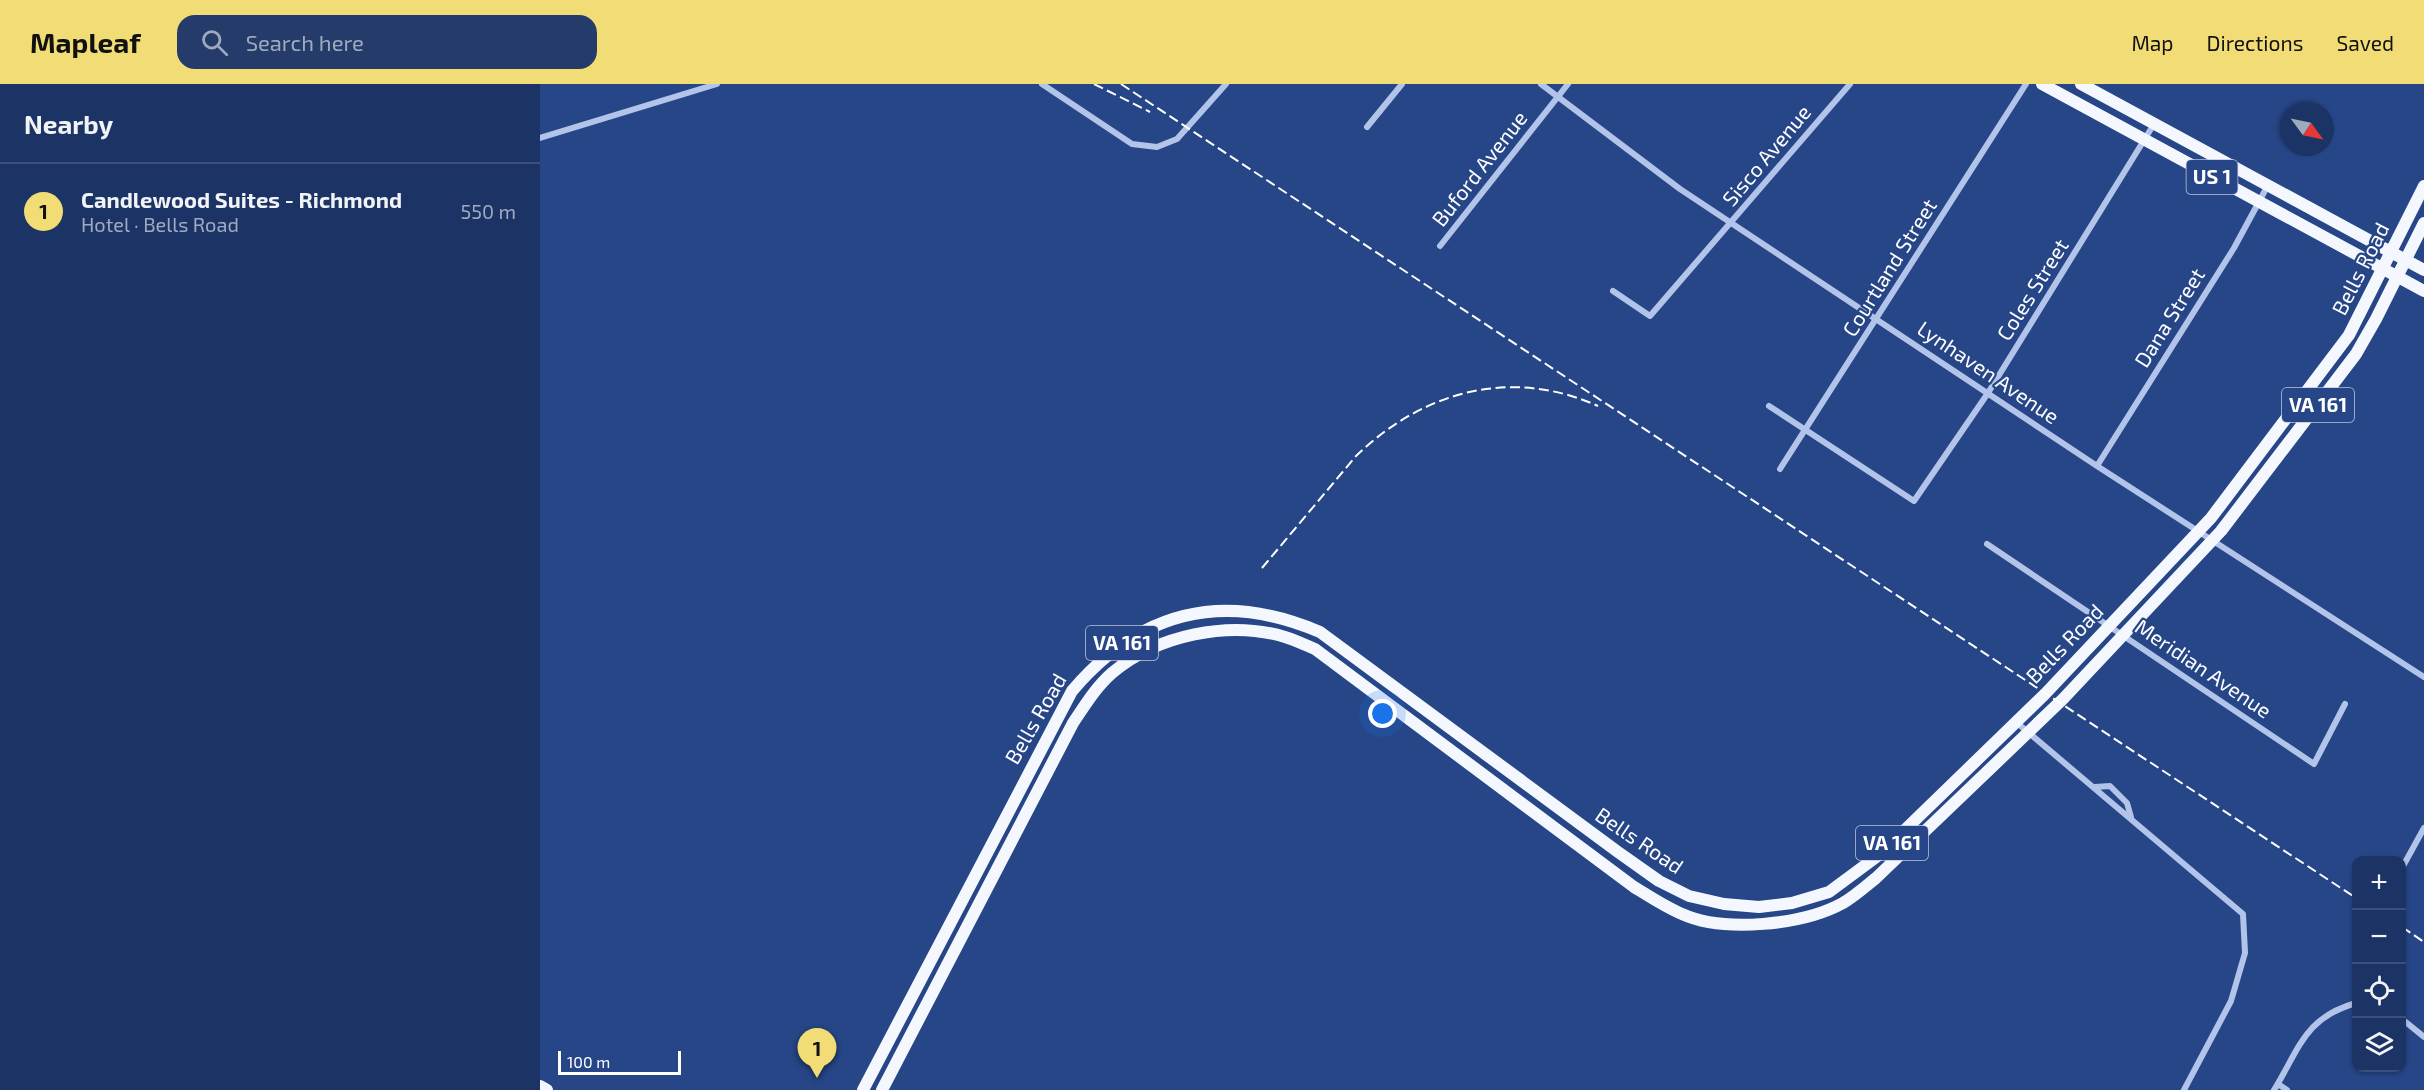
<!DOCTYPE html>
<html lang="en">
<head>
<meta charset="utf-8">
<style>
	body { margin:0; font-family:"Exo 2",sans-serif; background:#253c6b; color:#f1f3f6 }
	.controls { position:absolute; right:18px; bottom:18px; display:grid; overflow:hidden; border-radius:12px; box-shadow:0 2px 4px #0004 }
	.controls button { width:54px; height:54px; display:grid; place-items:center; padding:0; border:0; border-bottom:2px solid #3a4f79; background:#1c3465; color:#f1f3f6; font:30px sans-serif }
	.compass { position:absolute; left:1740px; top:18px; width:54px; height:54px; border-radius:50%; background:#1c3465; box-shadow:0 2px 4px #0004; rotate:123deg }
	.scale { position:absolute; left:18px; bottom:15px; width:123px; box-sizing:border-box; padding-left:6px; border:3px solid #fff; border-top:0; font-size:16px; line-height:21px; white-space:nowrap; color:#fff; -webkit-text-stroke:4px #264687; paint-order:stroke }
	.you { position:absolute; left:843px; top:630px; width:21px; height:21px; margin:-15px; border:4px solid #fff; border-radius:50%; background:#1a73e8; box-shadow:0 0 0 9px #1a73e833 }
	.badge { display:grid; place-items:center; width:39px; height:39px; border-radius:50%; background:#f2dc76; color:#111; font-size:20px; font-weight:700 }
	.pin { position:absolute; translate:-50% -50px; filter:drop-shadow(0 2px 3px #0008) }
	.pin::after { content:''; position:absolute; top:32px; width:21px; height:18px; background:inherit; clip-path:polygon(0 0,100% 0,50% 100%) }
	.list { margin:0; padding:0; list-style:none }
	h2 { display:flex; justify-content:space-between; align-items:center; height:78px; margin:0; padding:0 24px; font-size:26px }
	h2 small { font-size:20px; font-weight:400; color:#a0aabf }
	.list li { display:grid; grid-template-columns:39px 1fr auto; gap:18px; align-items:center; box-sizing:border-box; height:96px; padding:0 24px; border-top:2px solid #3a4f79 }
	.list b { display:block; font-size:22px; white-space:nowrap }
	.list p { margin:0; font-size:20px; white-space:nowrap; color:#a0aabf }
	.list em { font-size:20px; font-style:normal; color:#a0aabf }
	.icon { flex:none; width:33px; height:33px; fill:none; stroke:currentColor; stroke-width:2; stroke-linecap:round; stroke-linejoin:round }
	.map { position:relative; flex:none; width:1884px; height:1006px; overflow:hidden }
	header { display:flex; align-items:center; gap:36px; box-sizing:border-box; height:84px; padding:0 30px; background:#f2dc76; color:#111 }
	header strong { font-size:28px }
	nav { display:flex; gap:33px; margin-inline-start:auto; font-size:21px }
	.search { width:420px; height:54px; background:#253c6b; display:flex; align-items:center; gap:15px; box-sizing:border-box; padding:0 21px; border-radius:18px; color:#a0aabf; font-size:22px }
	main { display:flex }
	aside { flex:1; background:#1c3465 }
	.map>svg:first-child { display:block }
	.lines { fill:none; stroke-linecap:round; stroke-linejoin:round }
	.street { stroke:#b2c4e9; stroke-width:6 }
	.primary { stroke:#f4f7fe; stroke-width:12 }
	.rail { stroke:#fff; stroke-width:2; stroke-dasharray:10 4.5; stroke-linecap:butt }
	.labels { text-anchor:middle; stroke-width:4.5; stroke-linejoin:round; paint-order:stroke }
	.shield { fill:#264687; stroke:#bec8db; stroke-width:1.5 }
	.shield-label { font-size:20px; font-weight:bold; fill:#fff }
	.street-label { font-size:21px; fill:#fff; stroke:#264687 }
</style>
</head>
<body>
<header>
<strong>Mapleaf</strong>
<div class="search"><svg class="icon" aria-label="search" viewBox="0 0 24 24"><circle cx="10" cy="10" r="6"/><path d="M15 15l6 6"/></svg>Search here</div>
<nav><a>Map</a><a>Directions</a><a>Saved</a></nav>
</header>
<main>
<aside>
<h2>Nearby<small></small></h2>
<ul class="list">
<li><span class="badge">1</span><div><b>Candlewood Suites - Richmond</b><p>Hotel · Bells Road</p></div><em>550 m</em></li>
</ul>
</aside>
<div class="map">
<svg width="1884" height="1006" viewBox="0 0 1884 1006">
	<rect width="100%" height="100%" fill="#264687"/>
	<g class="lines">
		<path class="street" d="M 502,0 L 592,60 L 617,63 L 637,55 L 686,0
			M 1001,0 L 1140,105 L 1557,382 L 1884,593
			M 827,43 L 862,0
			M 0,54 L 177,0
			M 900,162 L 1028,0
			M 1073,207 L 1110,232 L 1310,0
			M 1229,322 L 1374,417 L 1448,309 L 1614,40
			M 1557,382 L 1694,164 L 1728,101
			M 1240,385 L 1486,0
			M 1447,460 L 1774,680 L 1805,620
			M 1476,638 L 1703,830 L 1705,869 L 1691,917 L 1644,1006
			M 1555,703 L 1570,702 L 1587,719 L 1591,733
			M 1862,784 L 1884,744
			M 1862,935 L 1884,953
			M 1738,1000 L 1747,1006
			M 1734,1006 C 1760,964 1764,934 1816,919"/>
		<path class="primary" d="M 1502,0 L 1884,207
			M 1541,0 L 1884,186
			M 0,1002 L 7,1006
			M 323,1006 L 532,607 C 600,527 682,506 780,548 L 1078,768 L 1119,797 L 1149,812 L 1184,820 L 1219,823 L 1252,819 L 1289,808 L 1339,771 L 1505,610 L 1671,434 L 1809,251 L 1884,102
			M 342,1006 L 533,639 C 545,621 556,603 572,589 C 617,551 689,536 745,553 C 755,556 765,561 775,565 L 1094,803 C 1109,812 1125,823 1142,830 C 1184,849 1263,841 1303,819 C 1315,812 1326,802 1336,794 L 1523,615 L 1681,447 L 1816,270 L 1836,235 L 1884,139"/>
		<path class="rail" d="M 554,0 L 610,28
			M 581,0 L 1816,814
			M 722,484 L 816,372 C 883,307 971,283 1058,322
			M 1862,843 L 1884,858"/>
	</g>
	<g class="labels">
		<g class="shield">
			<rect x="1646.5" y="76" width="51" height="34" rx="4.5"/>
			<rect x="1742" y="304" width="72" height="34" rx="4.5"/>
			<rect x="546" y="542" width="72" height="34" rx="4.5"/>
			<rect x="1316" y="742" width="72" height="34" rx="4.5"/>
		</g>
		<g class="shield-label">
			<text x="1672" y="100">US 1</text>
			<text x="1778" y="328">VA 161</text>
			<text x="582" y="566">VA 161</text>
			<text x="1352" y="766">VA 161</text>
		</g>
		<g class="street-label">
			<text transform="translate(1227 72) rotate(-50)" y="7">Sisco Avenue</text>
			<text transform="translate(940 85) rotate(-52)" y="7">Buford Avenue</text>
			<text transform="translate(1350 184) rotate(-58)" y="7">Courtland Street</text>
			<text transform="translate(1821 185) rotate(-63)" y="7">Bells Road</text>
			<text transform="translate(1493 206) rotate(-58)" y="7">Coles Street</text>
			<text transform="translate(1630 234) rotate(-58)" y="7">Dana Street</text>
			<text transform="translate(1448 289) rotate(34)" y="7">Lynhaven Avenue</text>
			<text transform="translate(1525 560) rotate(-46)" y="7">Bells Road</text>
			<text transform="translate(1663 585) rotate(34)" y="7">Meridian Avenue</text>
			<text transform="translate(496 635) rotate(-60)" y="7">Bells Road</text>
			<text transform="translate(1099 757) rotate(34)" y="7">Bells Road</text>
		</g>
	</g>
</svg>
<div class="controls">
<button>+</button>
<button>−</button>
<button><svg class="icon" aria-label="locate" viewBox="0 0 24 24"><circle cx="12" cy="12" r="6"/><path d="M12 2v4M12 18v4M2 12h4M18 12h4"/></svg></button>
<button><svg class="icon" aria-label="layers" viewBox="0 0 24 24"><path d="M12 4l9 5-9 5-9-5zM3 14l9 5 9-5"/></svg></button>
</div>
<svg class="compass" viewBox="-18 -18 36 36"><path d="M0-13l5 13h-10z" fill="#e53935"/><path d="M0 13l5-13h-10z" fill="#a0aabf"/></svg>
<div class="scale">100 m</div>
<div class="you"></div>
<div class="pin badge" style="left:277px;top:994px">1</div>
</div>
</main>
</body>
</html>
